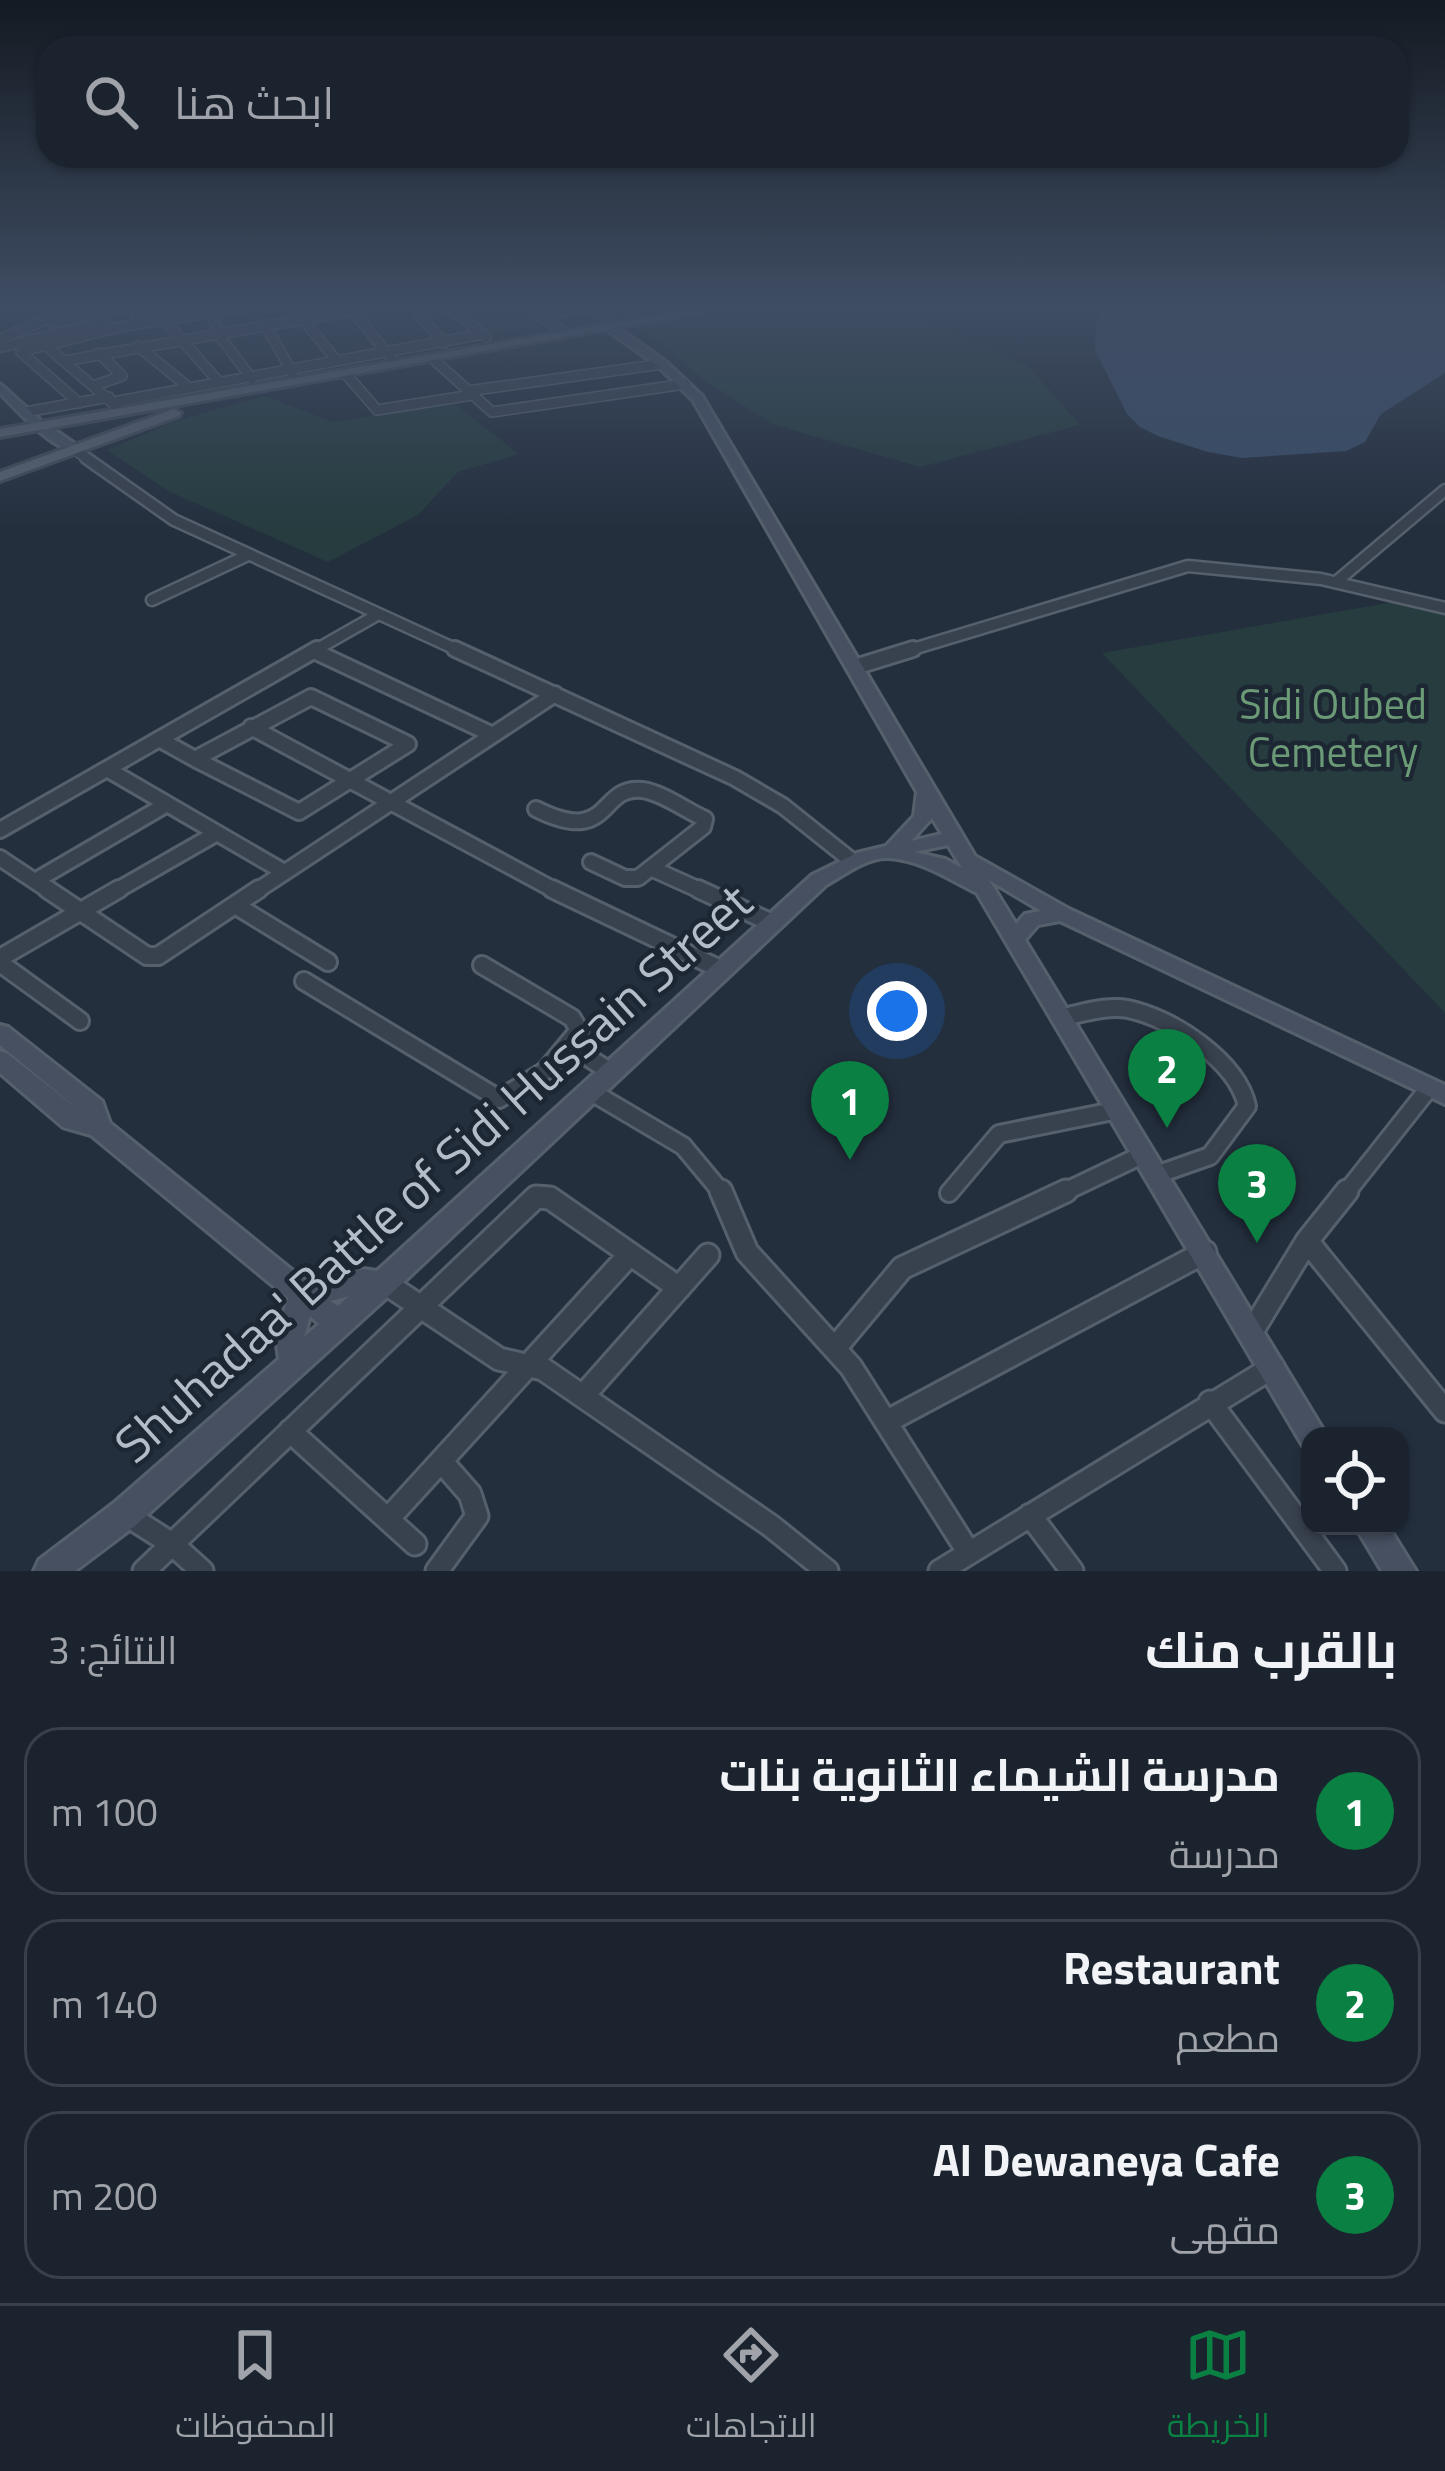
<!DOCTYPE html>
<html lang="ar">
<head>
<meta charset="utf-8">
<style>
	body { margin:0; font-family:"Titillium Web",Cairo,sans-serif; background:#282f3a; color:#f1f3f6; direction:rtl }
	.controls { position:absolute; right:36px; bottom:36px; display:grid; overflow:hidden; border-radius:24px; box-shadow:0 3px 9px #0004 }
	.controls button { width:108px; height:108px; display:grid; place-items:center; padding:0; border:0; border-bottom:3px solid #39404a; background:#1b232e; color:#f1f3f6; font:60px sans-serif }
	.you { position:absolute; left:897px; top:1011px; width:42px; height:42px; margin:-30px; border:9px solid #fff; border-radius:50%; background:#1a73e8; box-shadow:0 0 0 18px #1a73e833 }
	.badge { display:grid; place-items:center; width:78px; height:78px; border-radius:50%; background:#0b8043; color:#fff; font-size:39px; font-weight:700 }
	.pin { position:absolute; translate:-50% -99px; filter:drop-shadow(0 3px 6px #0008) }
	.pin::after { content:''; position:absolute; top:63px; width:42px; height:36px; background:inherit; clip-path:polygon(0 0,100% 0,50% 100%) }
	.list { margin:0; padding:0; list-style:none }
	h2 { display:flex; justify-content:space-between; align-items:center; height:156px; margin:0; padding:0 48px; font-size:51px }
	h2 small { font-size:39px; font-weight:400; color:#a0a4aa }
	.list li { display:grid; grid-template-columns:78px 1fr auto; gap:36px; align-items:center; box-sizing:border-box; height:168px; margin:0 24px 24px; padding:0 24px; border:3px solid #39404a; border-radius:36px }
	.list b { display:block; font-size:45px; white-space:nowrap }
	.list p { margin:0; font-size:39px; white-space:nowrap; color:#a0a4aa }
	.list em { font-size:39px; font-style:normal; color:#a0a4aa }
	.icon { flex:none; width:66px; height:66px; fill:none; stroke:currentColor; stroke-width:2; stroke-linecap:round; stroke-linejoin:round }
	.map { position:relative; flex:none; width:1445px; height:1571px; overflow:hidden; direction:ltr }
	.search { position:absolute; background:#1b232e; box-shadow:0 3px 9px #0004; left:36px; right:36px; top:36px; height:132px; display:flex; align-items:center; gap:30px; box-sizing:border-box; padding:0 42px; border-radius:36px; color:#a0a4aa; font-size:45px }
	.sheet { height:732px; background:#1b232e }
	nav { display:flex; justify-content:space-around; align-items:center; box-sizing:border-box; height:168px; border-top:3px solid #39404a; background:#1b232e; font-size:33px; color:#a0a4aa }
	nav a { display:grid; justify-items:center; gap:6px }
	nav .on { color:#0b8043 }
	.map>svg:first-child { display:block }
	.green { fill:#263c3f }
	.water { fill:#394c67 }
	.lines { fill:none; stroke-linecap:round; stroke-linejoin:round }
	.street-far4-casing { stroke:#565f6c; stroke-width:12 }
	.street-far3-casing { stroke:#565f6c; stroke-width:15 }
	.street-far2-casing { stroke:#565f6c; stroke-width:20 }
	.street-far1-casing { stroke:#565f6c; stroke-width:22 }
	.street-casing { stroke:#565f6c; stroke-width:27 }
	.secondary-casing { stroke:#565f6c; stroke-width:6 }
	.primary-casing { stroke:#414a57; stroke-width:6 }
	.street-far4 { stroke:#38414e; stroke-width:9 }
	.street-far3 { stroke:#38414e; stroke-width:10 }
	.street-far2 { stroke:#38414e; stroke-width:14 }
	.street-far1 { stroke:#38414e; stroke-width:16 }
	.street { stroke:#38414e; stroke-width:21 }
	.secondary { fill:#465061; fill-rule:evenodd }
	.primary { fill:#56606e; fill-rule:evenodd }
	.labels { text-anchor:middle; stroke-width:9; stroke-linejoin:round; paint-order:stroke }
	.park-label { font-size:42px; fill:#6b9a76; stroke:#1d2633 }
	.near-street-label { font-size:51px; fill:#b4bcc9; stroke:#1d2633 }
</style>
</head>
<body>
<div class="map">
<svg width="1445" height="1571" viewBox="0 0 1445 1571">
	<rect width="100%" height="100%" fill="#242f3e"/>
	<path class="green" d="M 458,308 L 518,308 L 544,325 L 493,335 Z
		M 738,308 L 898,308 L 1027,365 L 1080,425 L 920,467 L 772,424 L 707,382 L 643,330 L 648,324 Z
		M 265,396 L 333,422 L 452,402 L 519,454 L 458,472 L 418,515 L 328,562 L 168,491 L 107,450 L 175,421 Z
		M 1399,601 L 1445,610 L 1445,1013 L 1102,653 Z"/>
	<path class="water" d="M 1103,308 L 1445,308 L 1445,373 L 1381,414 L 1365,442 L 1346,451 L 1242,458 L 1208,452 L 1158,436 L 1140,427 L 1127,414 L 1095,350 L 1096,322 Z"/>
	<g class="lines">
		<defs>
			<path id="street-far4" d="M 350,308 L 392,359
				M 413,308 L 444,343
				M 450,308 L 486,337
				M 528,308 L 563,332
				M 592,308 L 614,324
				M 629,308 L 645,318
				M 211,312 L 221,338 L 252,379
				M 136,315 L 178,308
				M 160,315 L 218,381
				M 302,318 L 337,361
				M 542,318 L 576,308
				M 52,323 L 120,308
				M 265,324 L 293,374
				M 0,339 L 72,308
				M 46,346 L 115,405
				M 138,346 L 188,387
				M 2,347 L 108,321
				M 23,351 L 125,326 L 240,308
				M 21,352 L 79,403
				M 432,358 L 492,412 L 685,384
				M 64,361 L 352,311
				M 345,373 L 377,410 L 472,395
				M 96,385 L 122,376 L 99,353
				M 468,391 L 662,364
				M 113,402 L 483,334
				M 26,412 L 109,397
				M 74,449 L 90,461"/>
			<path id="street-far3" d="M 86,458 L 174,520 L 462,652
				M 1336,582 L 1445,490
				M 152,600 L 248,555
				M 312,652 L 377,615
				M 903,652 L 1188,566 L 1321,579 L 1445,608"/>
			<path id="street-far2" d="M 455,649 L 735,778 L 783,806 L 852,861
				M 314,651 L 493,735
				M 855,667 L 913,649
				M 311,697 L 408,744 L 299,812 L 195,759 Z
				M 251,727 L 558,892
				M 159,739 L 195,759
				M 107,769 L 284,872
				M 536,809 C 612,847 598,785 642,790 C 661,792 687,811 705,819 L 703,827 L 638,878 L 625,878 L 591,862
				M 0,830 L 317,649
				M 0,858 L 51,892
				M 653,869 L 704,892
				M 35,881 L 167,804
				M 114,892 L 217,833
				M 255,892 L 555,694"/>
			<path id="street-far1" d="M 47,889 L 147,956 L 158,956 L 259,889
				M 552,889 L 722,970
				M 698,889 L 772,923
				M 235,905 L 328,962
				M 0,958 L 119,889
				M 0,963 L 80,1021
				M 304,981 L 499,1099 L 545,1071 L 579,1030 L 572,1018 L 482,965
				M 1063,1017 C 1084,1013 1107,1005 1128,1009 C 1172,1018 1237,1061 1247,1106 L 1210,1156 L 1156,1175
				M 570,1046 L 611,1072
				M 590,1091 L 683,1146 L 723,1194
				M 949,1193 L 999,1134 L 1118,1110
				M 1060,1194 L 1144,1154
				M 1345,1194 L 1429,1088"/>
			<path id="street" d="M 721,1191 L 747,1252 L 851,1367 L 969,1553
				M 1307,1241 L 1445,1411
				M 385,1283 L 499,1359 L 543,1369 L 771,1526 L 827,1571
				M 1251,1333 L 1307,1241 L 1347,1191
				M 836,1347 L 902,1268 L 1066,1191
				M 583,1396 L 708,1255
				M 1210,1402 L 1335,1571
				M 886,1422 L 1205,1252
				M 290,1431 L 415,1544
				M 125,1514 L 172,1544 L 202,1571
				M 1030,1515 L 1072,1571
				M 388,1519 L 630,1254
				M 144,1571 L 536,1197 L 550,1198 L 679,1288
				M 437,1571 L 477,1516 L 470,1494 L 441,1461
				M 940,1571 L 1273,1367"/>
			<path id="secondary" d="M 603,323 L 611,323 L 666,362 L 702,396 L 975,856 L 1069,909 L 1445,1085 L 1445,1104 L 1060,921 L 1038,925 L 1025,940 L 1327,1436 L 1310,1436 L 1310,1449 L 1303,1446 L 977,893 C 949,879 919,859 888,858 C 867,857 844,875 826,885 L 394,1291 L 136,1525 L 75,1571 L 34,1571 L 39,1560 L 114,1503 L 279,1359 L 276,1337 L 288,1298 L 91,1135 L 63,1127 L 0,1073 L 0,1051 L 8,1054 L 84,1114 L 0,1045 L 0,1025 L 8,1027 L 102,1101 L 110,1123 L 308,1283 L 363,1269 L 377,1271 L 812,875 L 857,853 L 886,846 L 914,816 L 917,792 L 693,400 L 658,366 L 603,327 ZM 932,818 L 942,834 L 911,841 ZM 948,845 L 962,868 L 945,859 L 914,852 ZM 989,880 L 1041,911 L 1025,914 L 1016,924 ZM 349,1296 L 338,1306 L 330,1301 ZM 310,1316 L 319,1324 L 304,1337 Z
				M 0,384 L 40,420 L 78,446 L 78,452 C 52,450 19,412 0,393 Z
				M 1355,1526 L 1388,1526 L 1416,1571 L 1382,1571 Z"/>
			<path id="primary" d="M 701,308 L 727,308 L 0,437 L 0,429 Z
				M 174,409 L 181,413 L 179,416 L 0,481 L 0,472 Z"/>
		</defs>
		<use href="#street-far4" class="street-far4-casing"/>
		<use href="#street-far3" class="street-far3-casing"/>
		<use href="#street-far2" class="street-far2-casing"/>
		<use href="#street-far1" class="street-far1-casing"/>
		<use href="#street" class="street-casing"/>
		<use href="#secondary" class="secondary-casing"/>
		<use href="#primary" class="primary-casing"/>
		<use href="#street-far4" class="street-far4"/>
		<use href="#street-far3" class="street-far3"/>
		<use href="#street-far2" class="street-far2"/>
		<use href="#street-far1" class="street-far1"/>
		<use href="#street" class="street"/>
		<use href="#secondary" class="secondary"/>
		<use href="#primary" class="primary"/>
	</g>
	<linearGradient id="sky" x2="0" y2="1"><stop stop-color="#141a22"/><stop offset="0.58" stop-color="#3f4d63"/><stop offset="1" stop-color="#3f4d63" stop-opacity="0"/></linearGradient>
	<rect width="1445" height="528" fill="url(#sky)"/>
	<g class="labels">
		<g class="park-label">
			<text x="1333" y="719">Sidi Oubed<tspan x="1333" dy="48">Cemetery</tspan></text>
		</g>
		<g class="near-street-label">
			<text transform="translate(433 1173) rotate(-42)" y="18">Shuhadaa' Battle of Sidi Hussain Street</text>
		</g>
	</g>
</svg>
<div class="controls">
<button><svg class="icon" aria-label="locate" viewBox="0 0 24 24"><circle cx="12" cy="12" r="6"/><path d="M12 2v4M12 18v4M2 12h4M18 12h4"/></svg></button>
</div>
<div class="you"></div>
<div class="pin badge" style="left:850px;top:1160px">1</div>
<div class="pin badge" style="left:1167px;top:1128px">2</div>
<div class="pin badge" style="left:1257px;top:1243px">3</div>
<div class="search"><svg class="icon" aria-label="search" viewBox="0 0 24 24"><circle cx="10" cy="10" r="6"/><path d="M15 15l6 6"/></svg>ابحث هنا</div>
</div>
<section class="sheet">
<h2>بالقرب منك<small>النتائج: 3</small></h2>
<ul class="list">
<li><span class="badge">1</span><div><b>مدرسة الشيماء الثانوية بنات</b><p>مدرسة</p></div><em>100 m</em></li>
<li><span class="badge">2</span><div><b>Restaurant</b><p>مطعم</p></div><em>140 m</em></li>
<li><span class="badge">3</span><div><b>Al Dewaneya Cafe</b><p>مقهى</p></div><em>200 m</em></li>
</ul>
</section>
<nav>
<a class="on"><svg class="icon" aria-label="map" viewBox="0 0 24 24"><path d="M3 6l6-2 6 2 6-2v14l-6 2-6-2-6 2zM9 4v14M15 6v14"/></svg>الخريطة</a>
<a><svg class="icon" aria-label="directions" viewBox="0 0 24 24"><path d="M12 3l9 9-9 9-9-9zM9 14v-3h6M13 9l2 2-2 2"/></svg>الاتجاهات</a>
<a><svg class="icon" aria-label="saved" viewBox="0 0 24 24"><path d="M7 4h10v16l-5-4-5 4z"/></svg>المحفوظات</a>
</nav>
</body>
</html>
